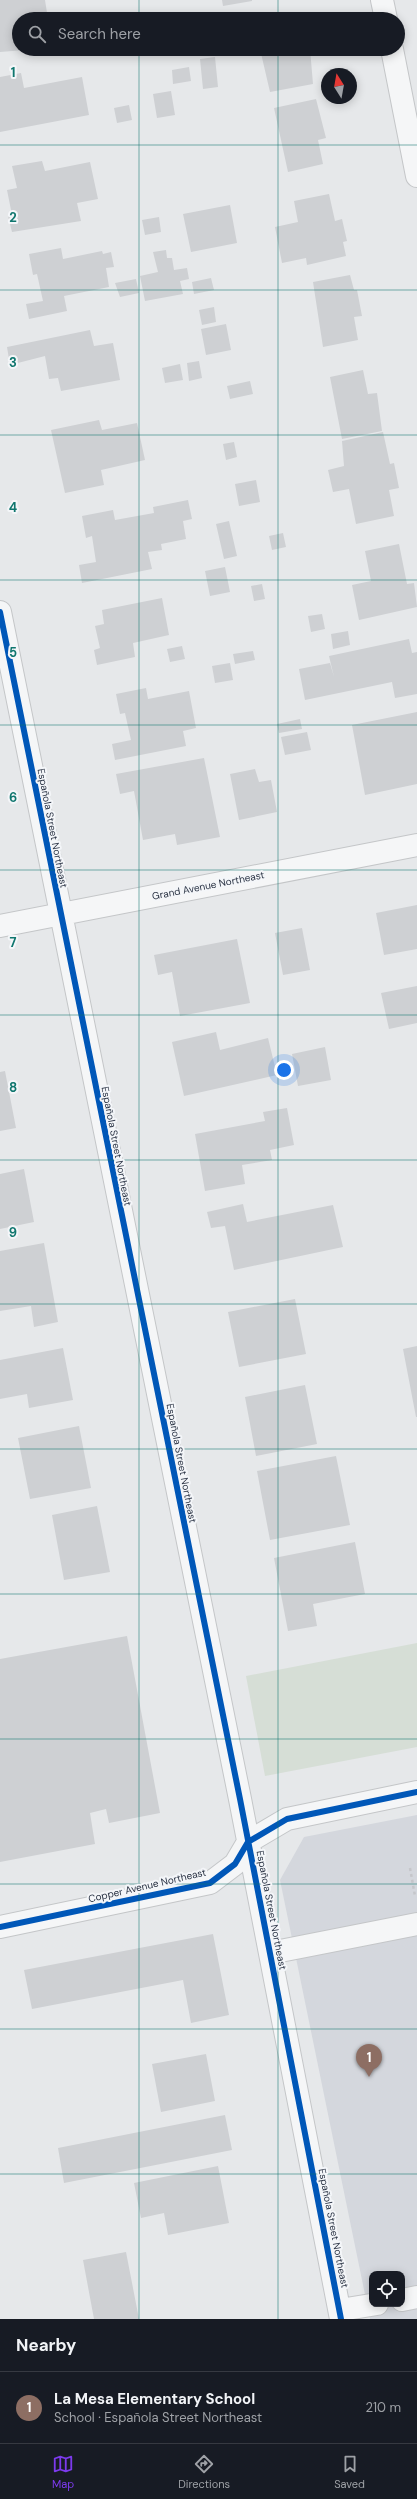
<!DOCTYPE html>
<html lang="en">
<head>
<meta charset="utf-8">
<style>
	body { margin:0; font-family:"DM Sans",sans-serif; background:#20242c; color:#f1f3f6 }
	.controls { position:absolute; right:12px; bottom:12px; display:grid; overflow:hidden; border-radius:8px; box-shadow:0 2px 10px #0003 }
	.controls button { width:36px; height:36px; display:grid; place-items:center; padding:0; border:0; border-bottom:1px solid #363941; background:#171b24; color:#f1f3f6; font:20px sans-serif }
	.compass { position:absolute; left:321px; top:68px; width:36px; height:36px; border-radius:50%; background:#171b24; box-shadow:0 2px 10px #0003; rotate:349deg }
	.you { position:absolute; left:284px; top:1070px; width:14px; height:14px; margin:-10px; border:3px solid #fff; border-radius:50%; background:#1a73e8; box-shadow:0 0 0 6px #1a73e833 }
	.badge { display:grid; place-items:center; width:26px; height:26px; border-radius:50%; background:#7c3aed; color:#fff; font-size:13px; font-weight:700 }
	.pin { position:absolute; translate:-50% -33px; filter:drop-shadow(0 1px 2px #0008) }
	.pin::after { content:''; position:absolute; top:21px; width:14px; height:12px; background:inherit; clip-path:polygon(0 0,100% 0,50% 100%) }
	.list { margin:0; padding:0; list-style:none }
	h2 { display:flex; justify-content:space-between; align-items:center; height:52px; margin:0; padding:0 16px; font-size:17px }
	h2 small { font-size:13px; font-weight:400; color:#9ea1a6 }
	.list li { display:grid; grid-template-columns:26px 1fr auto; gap:12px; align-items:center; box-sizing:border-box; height:72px; padding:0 16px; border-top:1px solid #363941 }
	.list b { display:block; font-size:15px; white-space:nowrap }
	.list p { margin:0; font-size:13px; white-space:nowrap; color:#9ea1a6 }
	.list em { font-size:13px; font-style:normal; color:#9ea1a6 }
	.icon { flex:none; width:22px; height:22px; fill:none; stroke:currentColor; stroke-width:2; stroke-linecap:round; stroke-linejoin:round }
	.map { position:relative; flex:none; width:417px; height:2319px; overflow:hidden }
	.search { position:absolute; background:#171b24; box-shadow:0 2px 10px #0003; left:12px; right:12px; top:12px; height:44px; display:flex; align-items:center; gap:10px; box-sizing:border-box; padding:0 14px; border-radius:22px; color:#9ea1a6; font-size:15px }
	.sheet { height:124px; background:#171b24 }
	nav { display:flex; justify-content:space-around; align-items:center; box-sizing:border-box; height:56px; border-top:1px solid #363941; background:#171b24; font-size:11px; color:#9ea1a6 }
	nav a { display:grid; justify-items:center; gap:2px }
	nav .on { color:#7c3aed }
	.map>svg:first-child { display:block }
	.built { fill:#d4d7dd; fill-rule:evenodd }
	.green { fill:#d6ded6 }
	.building { fill:#ced0d3 }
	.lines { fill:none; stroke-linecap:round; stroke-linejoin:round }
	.minor-casing { stroke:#c4c6c8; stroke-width:24 }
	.path { stroke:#c5c6ca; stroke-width:2.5; stroke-dasharray:3 3; stroke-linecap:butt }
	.minor { stroke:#f5f6f7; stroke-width:22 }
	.cycleway-casing { stroke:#f4f6f9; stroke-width:8 }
	.cycleway { stroke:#0057b8; stroke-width:6 }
	.grid { fill:none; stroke:#0f766e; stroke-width:1; stroke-opacity:0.55 }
	.labels { text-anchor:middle; stroke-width:4; stroke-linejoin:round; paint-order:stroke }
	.street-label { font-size:10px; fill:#2b3445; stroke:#f4f6f9 }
	.grid-label { font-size:13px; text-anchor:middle; font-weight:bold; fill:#0f766e; stroke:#f4f6f9; stroke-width:4; stroke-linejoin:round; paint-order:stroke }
</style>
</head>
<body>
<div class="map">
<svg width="417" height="2319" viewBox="0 0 417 2319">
	<rect width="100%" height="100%" fill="#e6e8ea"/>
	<path class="built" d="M 417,1815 L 417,2319 L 370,2319 L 280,1880 L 304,1837 ZM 372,2274 L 402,2274 L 402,2304 L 372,2304 Z"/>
	<path class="green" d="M 417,1643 L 417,1747 L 265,1776 L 246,1676 Z"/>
	<path class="building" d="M 0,0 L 45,0 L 48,19 L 19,19 L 19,49 L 25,50 L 0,52 Z
		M 222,0 L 252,0 L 252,1 L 223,6 Z
		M 260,49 L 310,49 L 313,84 L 270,92 Z
		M 215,57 L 218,87 L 203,89 L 200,59 Z
		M 189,67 L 191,81 L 173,84 L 172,70 Z
		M 21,73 L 24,88 L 82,77 L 89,115 L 0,132 L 0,77 Z
		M 171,91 L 175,115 L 157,118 L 153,94 Z
		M 316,99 L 326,138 L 318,140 L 323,164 L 288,172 L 274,108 Z
		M 129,105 L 132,120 L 117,123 L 114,108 Z
		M 42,161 L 45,171 L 90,162 L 98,199 L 77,203 L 81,221 L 12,232 L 8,216 L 12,215 L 7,190 L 17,188 L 12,166 Z
		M 329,194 L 335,221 L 342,219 L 347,241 L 343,242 L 346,256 L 307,265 L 306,258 L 282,263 L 275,227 L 298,222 L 294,201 Z
		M 230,205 L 237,243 L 191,252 L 183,214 Z
		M 159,217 L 161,232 L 145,235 L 142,220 Z
		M 61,248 L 63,259 L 102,251 L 103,254 L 111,252 L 114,267 L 106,268 L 109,287 L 64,296 L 67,311 L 29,319 L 26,304 L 43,301 L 37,274 L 33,275 L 29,254 Z
		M 166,250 L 167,258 L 172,258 L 174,270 L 187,268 L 189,279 L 180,281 L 183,294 L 145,301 L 140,276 L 158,272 L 153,252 Z
		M 350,275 L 354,290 L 357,290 L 362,316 L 354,317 L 358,340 L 323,347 L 313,282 Z
		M 211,278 L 214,290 L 194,294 L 192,282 Z
		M 136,279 L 139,293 L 120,297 L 115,283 Z
		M 214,307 L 216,322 L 202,325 L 199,310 Z
		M 226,324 L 231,350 L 206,355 L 201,329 Z
		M 90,330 L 94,346 L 113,343 L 120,380 L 61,391 L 58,378 L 49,379 L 45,356 L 10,365 L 7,347 Z
		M 199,361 L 202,378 L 189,381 L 187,363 Z
		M 180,364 L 183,380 L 165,383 L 162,368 Z
		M 363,370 L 368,394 L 377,393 L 382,431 L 342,439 L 330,377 Z
		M 250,381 L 253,394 L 230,399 L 227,386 Z
		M 99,420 L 102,430 L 137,423 L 145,460 L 101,470 L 104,485 L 65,493 L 51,430 Z
		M 383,432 L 390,464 L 394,463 L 399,488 L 389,490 L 394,516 L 356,524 L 349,489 L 333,492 L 328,470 L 344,466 L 342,441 Z
		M 234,442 L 237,457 L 226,460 L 223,444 Z
		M 256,480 L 260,502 L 239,506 L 235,484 Z
		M 188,500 L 192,519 L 183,521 L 186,539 L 161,544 L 162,550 L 148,552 L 152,569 L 82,583 L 79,565 L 96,562 L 92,536 L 86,538 L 82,516 L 113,510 L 115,520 L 154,513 L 153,507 Z
		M 229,521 L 237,556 L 224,559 L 216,524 Z
		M 283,533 L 286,547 L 272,550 L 269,536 Z
		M 399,544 L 407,584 L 414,583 L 417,607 L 359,620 L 352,585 L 371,581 L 365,551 Z
		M 225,567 L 230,592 L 210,596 L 205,571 Z
		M 262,584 L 265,599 L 254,601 L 251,586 Z
		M 162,598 L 169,635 L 133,643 L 135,657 L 97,665 L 94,650 L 100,648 L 95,626 L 104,624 L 102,610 Z
		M 322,614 L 325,629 L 311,632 L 308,616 Z
		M 348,631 L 350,645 L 333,649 L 331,634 Z
		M 409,639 L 412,653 L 417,652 L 417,694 L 395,698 L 392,682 L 305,700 L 299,669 L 330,663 L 334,677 L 329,656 Z
		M 182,646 L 185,659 L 170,662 L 167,649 Z
		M 253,651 L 255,660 L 235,664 L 233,654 Z
		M 230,663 L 233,680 L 215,683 L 212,666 Z
		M 146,688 L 148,699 L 189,691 L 196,728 L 183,731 L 186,746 L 115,760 L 112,744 L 131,740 L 125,713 L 120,714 L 116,694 Z
		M 417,712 L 417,784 L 365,795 L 352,725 Z
		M 300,719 L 302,729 L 279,733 L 277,724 Z
		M 307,732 L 311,750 L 285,755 L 281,737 Z
		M 204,758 L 220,837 L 177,845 L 175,834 L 143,840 L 134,791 L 120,794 L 116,774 Z
		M 255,769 L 259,782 L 271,780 L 277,812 L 239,820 L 230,774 Z
		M 417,905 L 417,949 L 384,955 L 376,913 Z
		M 302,928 L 310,970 L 283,975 L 275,933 Z
		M 237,939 L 250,1003 L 180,1016 L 172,972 L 158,975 L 154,955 Z
		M 417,986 L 417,1023 L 389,1029 L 381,993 Z
		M 216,1032 L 220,1050 L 268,1038 L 277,1075 L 184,1096 L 172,1042 Z
		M 325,1047 L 331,1080 L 298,1086 L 292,1054 Z
		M 5,1071 L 16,1128 L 0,1131 L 0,1072 Z
		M 287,1108 L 294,1145 L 270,1150 L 272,1160 L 242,1165 L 245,1184 L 205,1191 L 195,1134 L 265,1121 L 263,1112 Z
		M 24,1169 L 34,1222 L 0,1229 L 0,1174 Z
		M 243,1204 L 247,1222 L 333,1205 L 343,1247 L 234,1270 L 225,1226 L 211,1228 L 207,1212 Z
		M 44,1243 L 58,1322 L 34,1327 L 31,1306 L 0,1311 L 0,1251 Z
		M 295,1299 L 306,1354 L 239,1367 L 228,1312 Z
		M 417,1346 L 417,1417 L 416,1417 L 403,1349 Z
		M 63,1348 L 73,1400 L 29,1408 L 27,1394 L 0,1399 L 0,1360 Z
		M 305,1385 L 317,1444 L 256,1456 L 245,1397 Z
		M 79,1426 L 91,1488 L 30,1499 L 18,1438 Z
		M 336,1456 L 350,1525 L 270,1540 L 257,1471 Z
		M 97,1506 L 110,1572 L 64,1580 L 52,1515 Z
		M 355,1542 L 365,1594 L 313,1604 L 317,1626 L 288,1631 L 274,1558 Z
		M 127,1636 L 160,1813 L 109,1823 L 106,1809 L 90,1813 L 95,1844 L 0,1862 L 0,1659 Z
		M 213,1934 L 229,2015 L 191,2023 L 183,1980 L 32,2009 L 24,1970 Z
		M 206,2054 L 215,2101 L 161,2112 L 152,2064 Z
		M 225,2115 L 232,2150 L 64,2183 L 58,2148 Z
		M 218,2166 L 229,2223 L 168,2235 L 164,2213 L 141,2218 L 134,2183 Z
		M 126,2252 L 139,2319 L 94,2319 L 83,2260 Z"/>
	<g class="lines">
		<defs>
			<path id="minor" d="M 382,0 L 386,19
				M 392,49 L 417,176
				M 0,612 L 240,1799 L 341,2319
				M 0,926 L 417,845
				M 0,1927 L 210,1883 L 235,1864 L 248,1842 L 287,1819 L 417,1792
				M 270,1953 L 417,1924
				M 402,2300 L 417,2297
				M 340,2310 L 377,2304"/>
		</defs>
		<use href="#minor" class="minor-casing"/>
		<path class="path" d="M 410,1868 L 415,1896"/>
		<use href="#minor" class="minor"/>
		<defs>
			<path id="cycleway" d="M 0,612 L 240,1799 L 341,2319
				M 0,1927 L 210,1883 L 235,1864 L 248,1842 L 287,1819 L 417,1792"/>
		</defs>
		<use href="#cycleway" class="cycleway-casing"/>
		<use href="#cycleway" class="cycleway"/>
	</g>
	<path class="grid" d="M 139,0 L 139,19M 278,0 L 278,19M 139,49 L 139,2319M 278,49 L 278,2319M 0,145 L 417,145M 0,290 L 417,290M 0,435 L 417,435M 0,580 L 417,580M 0,725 L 417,725M 0,870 L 417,870M 0,1015 L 417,1015M 0,1160 L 417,1160M 0,1304 L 417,1304M 0,1449 L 417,1449M 0,1594 L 417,1594M 0,1739 L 417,1739M 0,1884 L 417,1884M 0,2029 L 417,2029M 0,2174 L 417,2174"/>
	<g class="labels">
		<g class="street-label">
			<text transform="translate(53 828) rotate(79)" y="4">Española Street Northeast</text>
			<text transform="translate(208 885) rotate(-11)" y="4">Grand Avenue Northeast</text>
			<text transform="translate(117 1146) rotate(79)" y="4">Española Street Northeast</text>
			<text transform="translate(182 1463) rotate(79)" y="4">Española Street Northeast</text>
			<text transform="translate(147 1885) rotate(-13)" y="4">Copper Avenue Northeast</text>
			<text transform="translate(272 1910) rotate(79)" y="4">Española Street Northeast</text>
			<text transform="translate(334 2228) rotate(79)" y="4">Española Street Northeast</text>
		</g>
	</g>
	<g class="grid-label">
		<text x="13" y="77">1</text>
		<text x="13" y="222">2</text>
		<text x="13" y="367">3</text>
		<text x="13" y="512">4</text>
		<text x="13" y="657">5</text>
		<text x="13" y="802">6</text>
		<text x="13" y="947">7</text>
		<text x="13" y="1092">8</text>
		<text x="13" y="1237">9</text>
	</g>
</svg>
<div class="controls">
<button><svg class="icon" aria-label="locate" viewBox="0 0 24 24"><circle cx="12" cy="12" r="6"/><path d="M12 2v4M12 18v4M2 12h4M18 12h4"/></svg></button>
</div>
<svg class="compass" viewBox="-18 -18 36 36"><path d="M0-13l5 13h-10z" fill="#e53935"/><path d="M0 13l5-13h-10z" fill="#9ea1a6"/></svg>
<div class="you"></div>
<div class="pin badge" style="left:369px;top:2077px;background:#8d6e63">1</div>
<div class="search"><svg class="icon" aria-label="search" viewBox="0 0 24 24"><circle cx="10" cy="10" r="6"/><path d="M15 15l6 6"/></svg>Search here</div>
</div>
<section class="sheet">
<h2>Nearby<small></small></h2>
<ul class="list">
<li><span class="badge" style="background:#8d6e63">1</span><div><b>La Mesa Elementary School</b><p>School · Española Street Northeast</p></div><em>210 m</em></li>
</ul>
</section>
<nav>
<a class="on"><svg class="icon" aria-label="map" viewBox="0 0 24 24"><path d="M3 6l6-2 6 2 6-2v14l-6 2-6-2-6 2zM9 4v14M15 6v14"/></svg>Map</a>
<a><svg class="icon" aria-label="directions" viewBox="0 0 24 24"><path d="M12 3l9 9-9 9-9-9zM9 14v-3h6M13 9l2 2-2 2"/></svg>Directions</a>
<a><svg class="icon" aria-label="saved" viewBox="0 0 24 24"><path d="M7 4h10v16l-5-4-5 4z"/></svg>Saved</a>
</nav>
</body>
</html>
